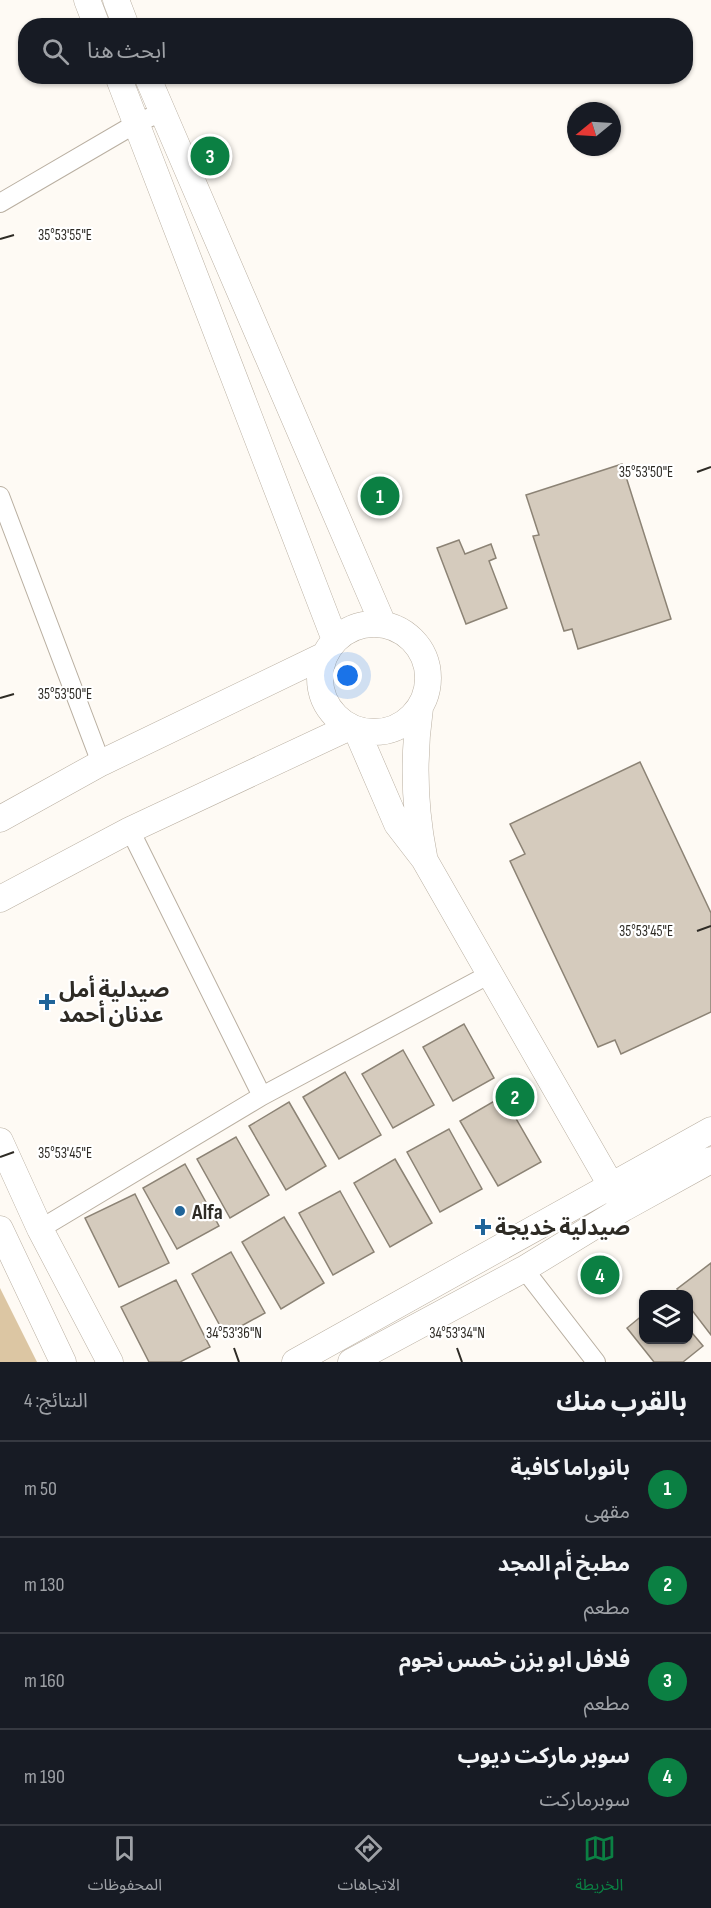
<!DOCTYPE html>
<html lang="ar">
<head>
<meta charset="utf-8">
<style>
	body { margin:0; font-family:"Sofia Sans Condensed","Noto Sans Arabic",sans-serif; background:#242831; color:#f1f3f6; direction:rtl }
	.controls { position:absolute; right:18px; bottom:18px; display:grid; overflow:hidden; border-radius:12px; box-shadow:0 2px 4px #0004 }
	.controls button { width:54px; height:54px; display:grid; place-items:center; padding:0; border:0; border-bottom:2px solid #363941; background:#171b24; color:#f1f3f6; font:30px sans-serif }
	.compass { position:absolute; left:567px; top:102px; width:54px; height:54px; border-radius:50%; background:#171b24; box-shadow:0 2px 4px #0004; rotate:252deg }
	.you { position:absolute; left:348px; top:676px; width:21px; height:21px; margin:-15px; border:4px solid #fff; border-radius:50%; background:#1a73e8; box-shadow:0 0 0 9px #1a73e833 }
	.badge { display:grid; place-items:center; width:39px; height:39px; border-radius:50%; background:#0b8043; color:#fff; font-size:20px; font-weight:700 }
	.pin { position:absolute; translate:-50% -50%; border:3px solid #fff; box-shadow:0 2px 6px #0006 }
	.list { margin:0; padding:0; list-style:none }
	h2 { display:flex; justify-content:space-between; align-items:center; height:78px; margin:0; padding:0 24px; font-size:26px }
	h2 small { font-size:20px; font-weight:400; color:#9ea1a6 }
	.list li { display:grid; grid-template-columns:39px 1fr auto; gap:18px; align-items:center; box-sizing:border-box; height:96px; padding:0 24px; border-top:2px solid #363941 }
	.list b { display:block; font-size:22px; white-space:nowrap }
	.list p { margin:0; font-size:20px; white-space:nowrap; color:#9ea1a6 }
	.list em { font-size:20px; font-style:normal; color:#9ea1a6 }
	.icon { flex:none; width:33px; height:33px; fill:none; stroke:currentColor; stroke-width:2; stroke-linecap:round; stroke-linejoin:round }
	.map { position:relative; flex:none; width:711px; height:1362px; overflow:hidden; direction:ltr }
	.search { position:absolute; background:#171b24; box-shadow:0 2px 4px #0004; left:18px; right:18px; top:18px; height:66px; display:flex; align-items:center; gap:15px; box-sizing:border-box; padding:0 21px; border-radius:24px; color:#9ea1a6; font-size:22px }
	.sheet { height:462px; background:#171b24 }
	nav { display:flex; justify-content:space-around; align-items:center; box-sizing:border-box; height:84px; border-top:2px solid #363941; background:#171b24; font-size:16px; color:#9ea1a6 }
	nav a { display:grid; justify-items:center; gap:3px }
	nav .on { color:#0b8043 }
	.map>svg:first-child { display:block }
	.green { fill:#dcc6a3 }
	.building { fill:#d5cbbd; stroke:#8c8375; stroke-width:1.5 }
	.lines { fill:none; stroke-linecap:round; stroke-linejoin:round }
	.street-casing { stroke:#b9afa1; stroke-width:20 }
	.secondary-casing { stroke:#b9afa1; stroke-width:27 }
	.street { stroke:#fff; stroke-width:18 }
	.secondary { stroke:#fff; stroke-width:26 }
	.ticks { fill:none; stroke:#2e2b25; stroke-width:2 }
	.poi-dot { fill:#1f6499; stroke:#fff; stroke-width:2 }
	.labels { text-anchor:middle; stroke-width:4.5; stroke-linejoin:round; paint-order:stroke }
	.poi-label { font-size:22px; font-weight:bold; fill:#2e2b25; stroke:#fff; text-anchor:start }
	.ticks-label { font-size:15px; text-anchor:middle; fill:#2e2b25; stroke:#fff; stroke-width:4.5; stroke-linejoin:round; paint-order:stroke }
</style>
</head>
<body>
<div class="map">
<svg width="711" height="1362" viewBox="0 0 711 1362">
	<rect width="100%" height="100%" fill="#fefaf4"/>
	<path class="green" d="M 0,1288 L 37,1362 L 0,1362 Z"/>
	<path class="building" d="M 622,464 L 671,619 L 578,649 L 572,629 L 564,631 L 533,536 L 539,535 L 526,495 Z
		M 459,540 L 465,554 L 491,544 L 496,558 L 489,561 L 507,608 L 466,624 L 437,548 Z
		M 640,762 L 711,913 L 711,1012 L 621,1054 L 615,1040 L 598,1047 L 510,861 L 525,854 L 510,824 Z
		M 464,1024 L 494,1078 L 453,1101 L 423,1047 Z
		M 403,1050 L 434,1105 L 393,1128 L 362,1074 Z
		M 345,1072 L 381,1135 L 339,1159 L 303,1097 Z
		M 503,1096 L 541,1162 L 498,1186 L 460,1121 Z
		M 289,1102 L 326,1166 L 286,1190 L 249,1126 Z
		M 449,1129 L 482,1189 L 440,1212 L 407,1152 Z
		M 236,1137 L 269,1195 L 230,1218 L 197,1159 Z
		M 395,1159 L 432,1223 L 390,1247 L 354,1183 Z
		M 185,1164 L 219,1226 L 177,1249 L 143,1188 Z
		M 340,1191 L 374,1252 L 333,1275 L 299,1213 Z
		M 135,1194 L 169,1263 L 119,1287 L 85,1218 Z
		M 284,1217 L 324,1283 L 281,1309 L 242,1242 Z
		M 231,1252 L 265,1313 L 225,1335 L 192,1274 Z
		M 711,1263 L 711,1335 L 688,1305 L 688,1294 L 681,1294 L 677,1289 Z
		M 176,1280 L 210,1347 L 180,1362 L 149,1362 L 121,1307 Z
		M 644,1314 L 644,1340 L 688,1340 L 688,1328 L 703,1346 L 683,1362 L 654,1362 L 627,1328 Z"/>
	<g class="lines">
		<defs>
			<path id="street" d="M 0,203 L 137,123 L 162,112
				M 0,496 L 101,763
				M 130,830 L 262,1096
				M 40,1229 L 262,1096 L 490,974
				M 524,1269 L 596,1362"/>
			<path id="secondary" d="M 87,0 L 97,26
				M 116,0 L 126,26
				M 118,76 L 335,640
				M 147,76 L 383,624
				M320 678a54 54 0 1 1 108 0a54 54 0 1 1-108 0Z
				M 420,708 C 413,758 414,806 424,856
				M 356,729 L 397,824 L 424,859 L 624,1208
				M 0,819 L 101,763 L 325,655
				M 0,899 L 130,830 L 350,727
				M 0,1141 L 40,1229 L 110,1362
				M 0,1229 L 63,1362
				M 295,1362 L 711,1130
				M 351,1362 L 524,1269 L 624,1208 L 711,1160"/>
		</defs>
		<use href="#street" class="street-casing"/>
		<use href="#secondary" class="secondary-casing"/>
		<use href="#street" class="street"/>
		<use href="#secondary" class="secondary"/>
	</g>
	<path class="ticks" d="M 0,239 L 14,235M 697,472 L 711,467M 0,698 L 14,694M 697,931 L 711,926M 0,1157 L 14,1152M 234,1348 L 239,1362M 457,1348 L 462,1362"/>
	<g class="poi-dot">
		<path d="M44 993h6v6h6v6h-6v6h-6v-6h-6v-6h6z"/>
		<circle cx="180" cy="1211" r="6"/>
		<path d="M480 1218h6v6h6v6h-6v6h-6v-6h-6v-6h6z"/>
	</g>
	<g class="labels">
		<g class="poi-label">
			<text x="59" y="997">صيدلية أمل<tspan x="59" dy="25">عدنان أحمد</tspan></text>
			<text x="192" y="1219">Alfa</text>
			<text x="495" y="1235">صيدلية خديجة</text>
		</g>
	</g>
	<g class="ticks-label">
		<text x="65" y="240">35°53'55"E</text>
		<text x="646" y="477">35°53'50"E</text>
		<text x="65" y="699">35°53'50"E</text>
		<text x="646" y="936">35°53'45"E</text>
		<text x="65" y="1158">35°53'45"E</text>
		<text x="234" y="1338">34°53'36"N</text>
		<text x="457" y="1338">34°53'34"N</text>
	</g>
</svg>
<div class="controls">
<button><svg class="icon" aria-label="layers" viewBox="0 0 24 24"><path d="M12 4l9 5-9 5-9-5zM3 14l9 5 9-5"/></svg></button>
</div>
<svg class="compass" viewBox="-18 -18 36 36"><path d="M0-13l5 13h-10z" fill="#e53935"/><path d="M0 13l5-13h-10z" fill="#9ea1a6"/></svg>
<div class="you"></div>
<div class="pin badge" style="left:380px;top:496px">1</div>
<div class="pin badge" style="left:515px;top:1097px">2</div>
<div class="pin badge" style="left:210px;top:156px">3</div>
<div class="pin badge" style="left:600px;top:1275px">4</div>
<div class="search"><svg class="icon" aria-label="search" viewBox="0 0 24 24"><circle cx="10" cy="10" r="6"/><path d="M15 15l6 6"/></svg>ابحث هنا</div>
</div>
<section class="sheet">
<h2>بالقرب منك<small>النتائج: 4</small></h2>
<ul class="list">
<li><span class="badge">1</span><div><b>بانوراما كافية</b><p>مقهى</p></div><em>50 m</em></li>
<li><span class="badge">2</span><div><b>مطبخ أم المجد</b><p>مطعم</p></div><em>130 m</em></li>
<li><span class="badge">3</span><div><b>فلافل ابو يزن خمس نجوم</b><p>مطعم</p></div><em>160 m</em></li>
<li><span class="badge">4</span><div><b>سوبر ماركت ديوب</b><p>سوبرماركت</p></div><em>190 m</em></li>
</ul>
</section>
<nav>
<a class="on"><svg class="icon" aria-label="map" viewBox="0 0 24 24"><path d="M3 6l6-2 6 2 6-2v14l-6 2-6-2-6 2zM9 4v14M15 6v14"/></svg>الخريطة</a>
<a><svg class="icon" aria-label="directions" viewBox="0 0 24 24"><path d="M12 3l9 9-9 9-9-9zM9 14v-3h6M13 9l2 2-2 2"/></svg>الاتجاهات</a>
<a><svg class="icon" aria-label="saved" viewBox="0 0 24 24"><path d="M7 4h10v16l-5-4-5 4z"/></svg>المحفوظات</a>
</nav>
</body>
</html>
